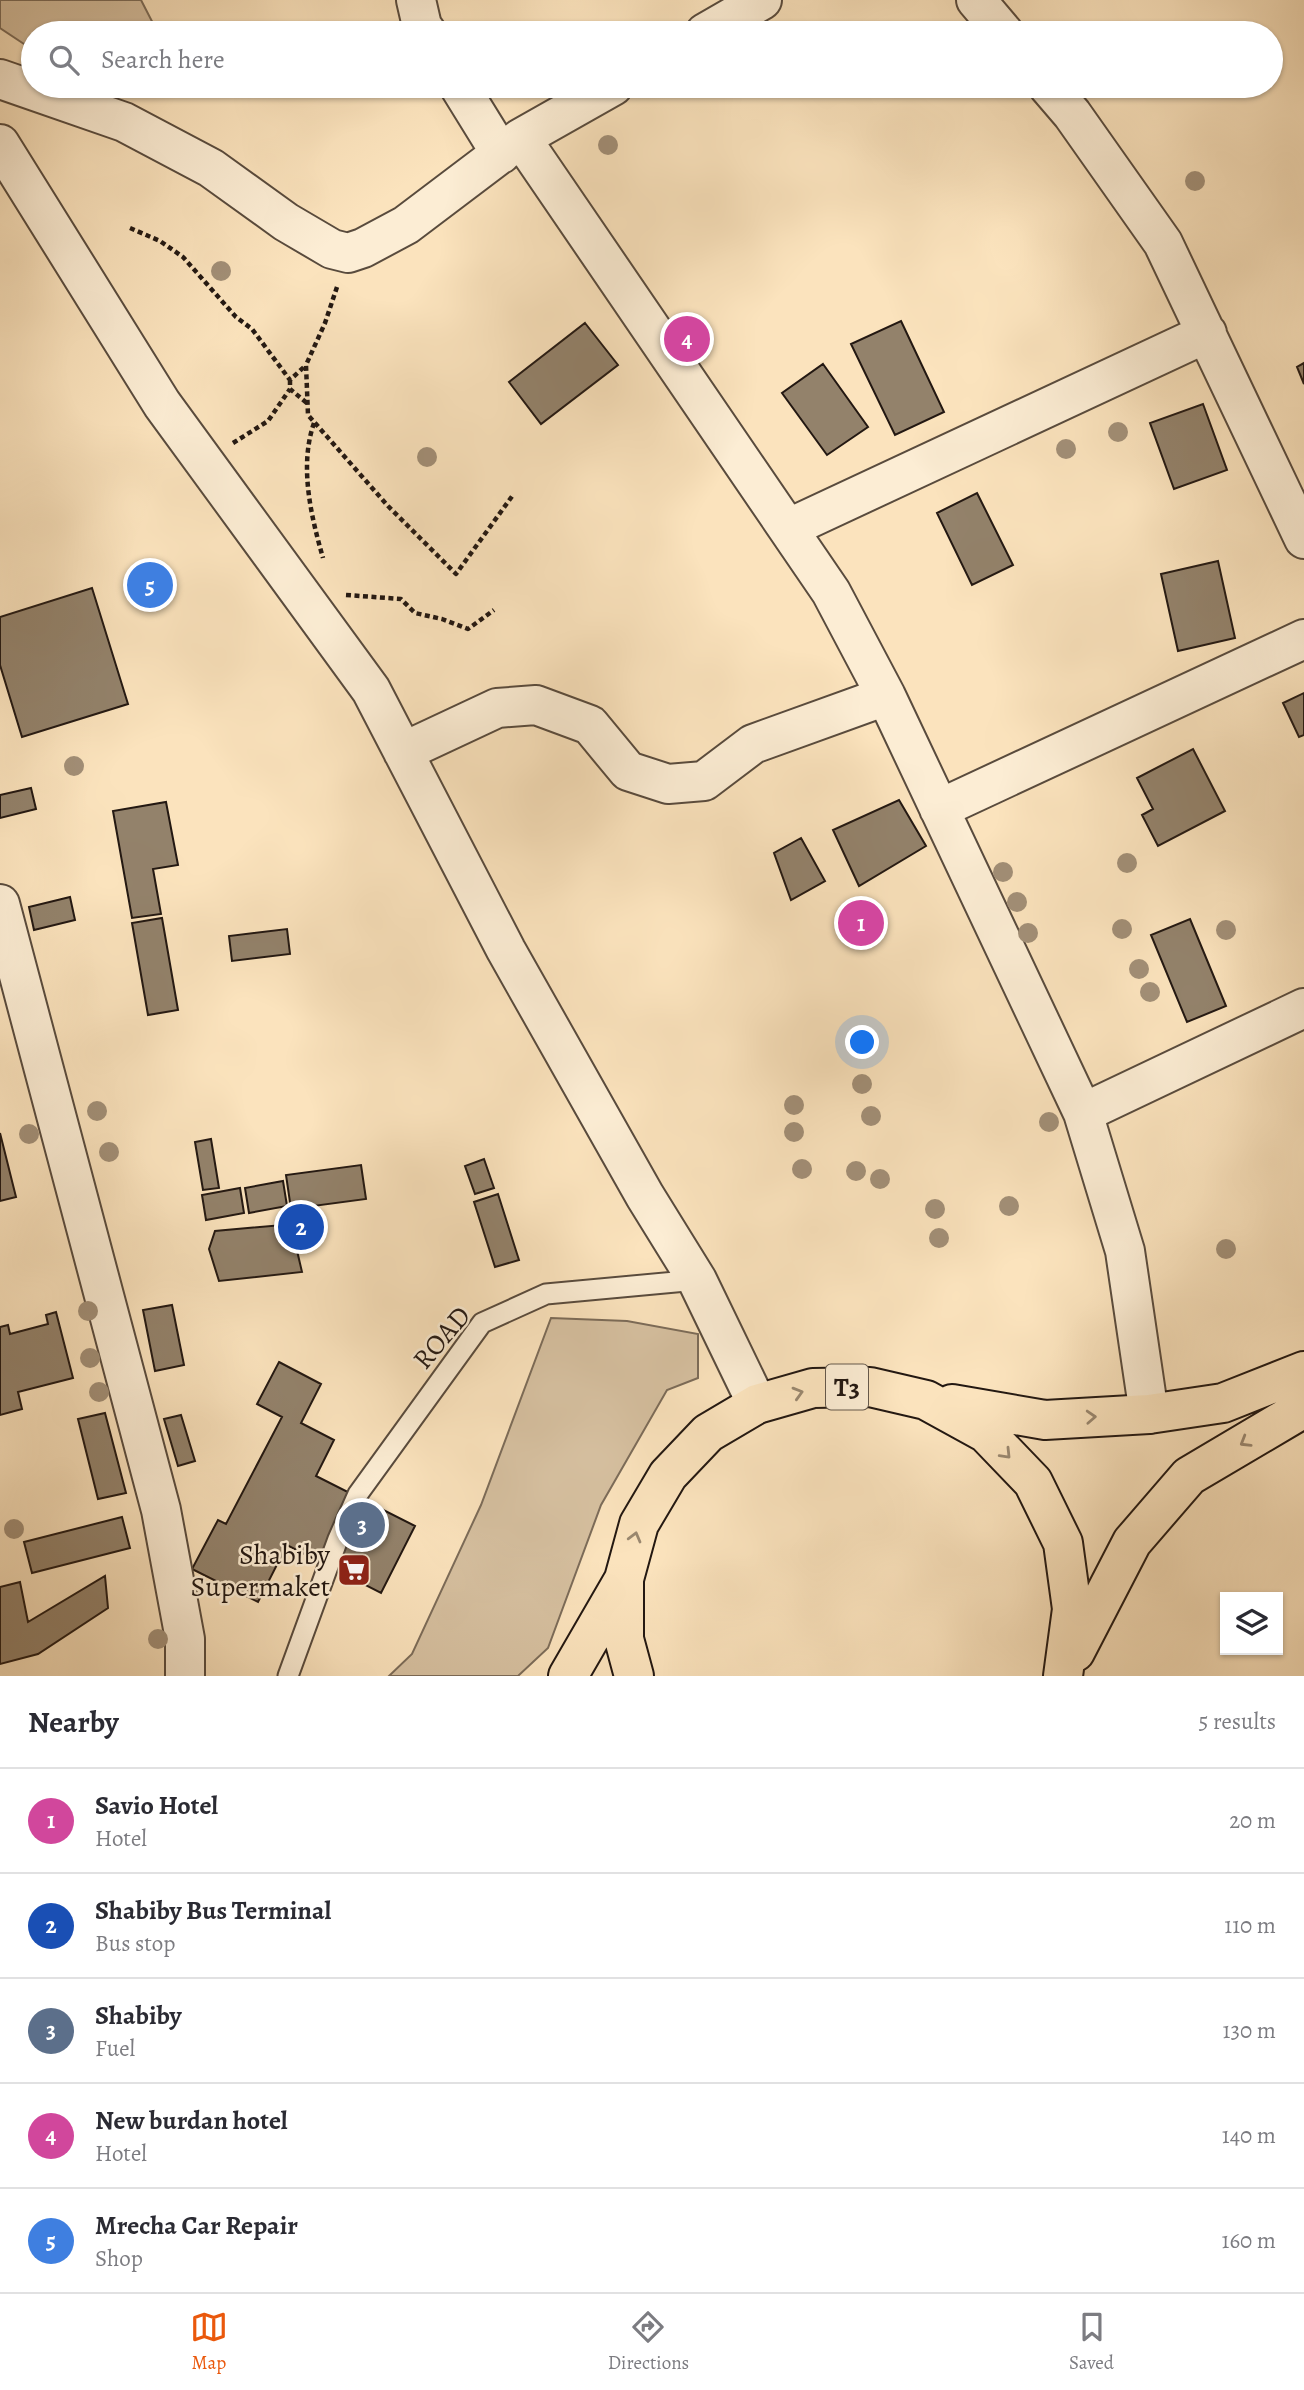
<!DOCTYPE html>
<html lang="en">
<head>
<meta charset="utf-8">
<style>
	body { margin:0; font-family:Alegreya,serif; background:#f2f2f3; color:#2b2b33 }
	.controls { position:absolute; right:21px; bottom:21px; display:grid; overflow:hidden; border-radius:0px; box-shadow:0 2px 5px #0004 }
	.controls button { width:63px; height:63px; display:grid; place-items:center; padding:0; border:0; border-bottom:2px solid #e1e1e2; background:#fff; color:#2b2b33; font:35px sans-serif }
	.you { position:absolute; left:863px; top:1043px; width:24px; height:24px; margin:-18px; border:5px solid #fff; border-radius:50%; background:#1a73e8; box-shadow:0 0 0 10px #1a73e833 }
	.badge { display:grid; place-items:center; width:46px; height:46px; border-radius:50%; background:#ea580c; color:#fff; font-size:23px; font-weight:700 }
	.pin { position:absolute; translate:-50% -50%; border:4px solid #fff; box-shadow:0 2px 7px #0006 }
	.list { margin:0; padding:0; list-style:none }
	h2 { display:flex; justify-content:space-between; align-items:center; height:91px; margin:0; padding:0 28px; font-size:30px }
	h2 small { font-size:23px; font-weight:400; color:#7c7c81 }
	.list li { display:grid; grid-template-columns:46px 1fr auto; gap:21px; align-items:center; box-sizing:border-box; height:105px; padding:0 28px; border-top:2px solid #e1e1e2 }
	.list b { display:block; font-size:26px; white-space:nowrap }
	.list p { margin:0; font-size:23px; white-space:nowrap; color:#7c7c81 }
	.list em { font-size:23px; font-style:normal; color:#7c7c81 }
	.icon { flex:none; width:38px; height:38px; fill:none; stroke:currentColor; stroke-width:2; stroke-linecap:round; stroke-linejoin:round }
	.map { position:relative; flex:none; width:1304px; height:1676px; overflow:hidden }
	.search { position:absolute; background:#fff; box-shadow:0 2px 5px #0004; left:21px; right:21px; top:21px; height:77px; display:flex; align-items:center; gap:18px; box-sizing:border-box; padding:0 24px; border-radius:38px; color:#7c7c81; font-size:26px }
	.sheet { height:616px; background:#fff }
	nav { display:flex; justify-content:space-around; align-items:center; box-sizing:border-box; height:98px; border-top:2px solid #e1e1e2; background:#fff; font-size:19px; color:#7c7c81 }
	nav a { display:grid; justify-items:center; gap:4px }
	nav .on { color:#ea580c }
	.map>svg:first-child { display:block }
	.green { fill:#d6c0a0; stroke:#7c6c59; stroke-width:2 }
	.building { fill:#93826b; stroke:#231812; stroke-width:2 }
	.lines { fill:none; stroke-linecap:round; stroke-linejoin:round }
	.service-casing { stroke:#594b3d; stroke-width:23 }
	.minor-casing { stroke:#594b3d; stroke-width:42 }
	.trunk-casing { stroke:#231812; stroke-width:42 }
	.path { stroke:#231812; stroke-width:4.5; stroke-dasharray:5 3.5; stroke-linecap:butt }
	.service { stroke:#fcedd4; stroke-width:19 }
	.minor { stroke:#fcedd4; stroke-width:38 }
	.trunk { stroke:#fbe3bd; stroke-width:38 }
	.tree { fill:#a28f77 }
	.oneway { stroke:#9a8870 }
	.labels { text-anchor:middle; stroke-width:5; stroke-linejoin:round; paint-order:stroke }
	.shield { fill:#fcedd4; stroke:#64584c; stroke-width:2 }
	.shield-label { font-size:26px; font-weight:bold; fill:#231812 }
	.street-label { font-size:28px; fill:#231812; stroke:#fcedd4 }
	.poi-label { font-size:28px; fill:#231812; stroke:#fcedd4; text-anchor:end }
</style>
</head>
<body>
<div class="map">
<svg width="1304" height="1676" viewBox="0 0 1304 1676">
	<rect width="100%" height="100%" fill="#fbe3bd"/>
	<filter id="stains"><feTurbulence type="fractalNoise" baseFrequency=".00286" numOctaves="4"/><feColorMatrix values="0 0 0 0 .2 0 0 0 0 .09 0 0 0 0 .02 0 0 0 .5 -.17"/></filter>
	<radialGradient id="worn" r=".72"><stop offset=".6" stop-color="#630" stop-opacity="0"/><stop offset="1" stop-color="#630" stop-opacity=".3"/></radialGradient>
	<path class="green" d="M 0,0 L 141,0 L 158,33 L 33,33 L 33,50 L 0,28 Z
		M 551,1318 L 627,1321 L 698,1334 L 698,1378 L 667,1390 L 601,1505 L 548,1648 L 518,1676 L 389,1676 L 412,1654 L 481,1505 Z"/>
	<path class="building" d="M 901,321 L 944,412 L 895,435 L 851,344 Z
		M 585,323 L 618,365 L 541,424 L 509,382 Z
		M 1304,363 L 1304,384 L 1297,367 Z
		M 823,364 L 868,427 L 827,455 L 782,393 Z
		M 1203,404 L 1227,470 L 1174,489 L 1150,423 Z
		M 977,493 L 1013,565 L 972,585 L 937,513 Z
		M 1218,561 L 1235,638 L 1178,651 L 1161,574 Z
		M 92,588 L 128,704 L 22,737 L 0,665 L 0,617 Z
		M 1304,693 L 1304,735 L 1299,737 L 1283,703 Z
		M 1193,749 L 1225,811 L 1158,846 L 1142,815 L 1153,809 L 1137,778 Z
		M 31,788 L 36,809 L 0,818 L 0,795 Z
		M 899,800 L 926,846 L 859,886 L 833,830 Z
		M 166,802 L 178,865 L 153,869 L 161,914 L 132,918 L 113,811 Z
		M 801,838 L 825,881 L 791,900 L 774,853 Z
		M 70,897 L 75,920 L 34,930 L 29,907 Z
		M 162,918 L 178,1010 L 148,1015 L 132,923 Z
		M 1190,919 L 1226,1006 L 1187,1022 L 1151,935 Z
		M 287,929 L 290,954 L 232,961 L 229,936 Z
		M 0,1133 L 16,1197 L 0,1201 Z
		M 211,1139 L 219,1188 L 203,1190 L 195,1142 Z
		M 484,1159 L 494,1188 L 475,1194 L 465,1166 Z
		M 361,1165 L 366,1199 L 291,1209 L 286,1175 Z
		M 283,1181 L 287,1206 L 249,1213 L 245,1188 Z
		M 240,1188 L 244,1213 L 206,1220 L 202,1195 Z
		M 498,1194 L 519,1260 L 495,1267 L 474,1202 Z
		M 294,1224 L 295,1242 L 302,1272 L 219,1281 L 209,1249 L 215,1231 Z
		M 172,1305 L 184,1365 L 155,1371 L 143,1310 Z
		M 56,1312 L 73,1378 L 18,1392 L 22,1409 L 0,1415 L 0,1327 L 8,1325 L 10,1334 L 48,1324 L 46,1315 Z
		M 279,1362 L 321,1384 L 301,1423 L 334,1440 L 316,1476 L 415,1526 L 381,1593 L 287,1545 L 258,1602 L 192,1569 L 218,1520 L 226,1524 L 282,1417 L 257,1404 Z
		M 105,1413 L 126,1493 L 98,1499 L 78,1419 Z
		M 181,1415 L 195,1461 L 178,1466 L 164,1419 Z
		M 122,1517 L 130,1548 L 32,1573 L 24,1542 Z
		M 105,1576 L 108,1608 L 38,1654 L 0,1664 L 0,1587 L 20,1582 L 28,1622 Z"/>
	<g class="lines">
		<defs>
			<path id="service" d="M 288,1676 L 338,1539 L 358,1494 L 482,1323 L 546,1294 L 697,1280"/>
			<path id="minor" d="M 416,0 L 422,26 L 427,33
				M 976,0 L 1004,33
				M 705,33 L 762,0
				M 0,79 L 124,122 L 211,168 L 286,222 L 332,249 L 348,253 L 363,248 L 406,225 L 521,138 L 613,86
				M 459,86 L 501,154
				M 1048,86 L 1072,114 L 1163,243 L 1304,539
				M 521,138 L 831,592 L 886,696 L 1083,1113 L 1125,1251 L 1149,1414
				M 0,144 L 162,404 L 371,690 L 506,950 L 645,1196 L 697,1280 L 757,1404
				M 789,528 L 1207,333
				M 403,752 L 497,708 L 536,705 L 590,725 L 628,771 L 668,784 L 704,781 L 753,744 L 886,696
				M 939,809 L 1304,639
				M 0,904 L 161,1510 L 185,1639 L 185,1676
				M 1083,1113 L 1304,1008"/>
			<path id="trunk" d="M 952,1404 L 1045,1420 L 1149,1414 L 1223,1403 L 1304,1371
				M 1075,1652 L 1132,1542 L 1189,1476 L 1304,1408
				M 568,1676 L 623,1581
				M 634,1676 L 624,1639 L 624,1579 L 639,1524 L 668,1475 L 708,1433 L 757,1404 L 813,1388 L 870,1387 L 926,1400 L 986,1433 L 1033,1482 L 1063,1543 L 1072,1609 L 1063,1676"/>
		</defs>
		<use href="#service" class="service-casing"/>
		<use href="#minor" class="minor-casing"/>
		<use href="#trunk" class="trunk-casing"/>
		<path class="path" d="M 130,228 L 160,241 L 183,257 L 236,317 L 252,329 L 290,380 L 305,366
			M 337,287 L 325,323 L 306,365 L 308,415 L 388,506 L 456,574 L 513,495
			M 290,380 L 290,389 L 308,404
			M 314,423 C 299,466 311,516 323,558
			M 233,443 L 268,421 L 290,389
			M 346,595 L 401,599 L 415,613 L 442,619 L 468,629 L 494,610"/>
		<use href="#service" class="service"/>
		<use href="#minor" class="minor"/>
		<use href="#trunk" class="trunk"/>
	</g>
	<g class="tree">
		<circle cx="608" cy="145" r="10"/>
		<circle cx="1195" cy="181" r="10"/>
		<circle cx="221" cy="271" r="10"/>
		<circle cx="1118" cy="432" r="10"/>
		<circle cx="1066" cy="449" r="10"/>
		<circle cx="427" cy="457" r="10"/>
		<circle cx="74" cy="766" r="10"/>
		<circle cx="1127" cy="863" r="10"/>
		<circle cx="1003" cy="872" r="10"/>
		<circle cx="1017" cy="902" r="10"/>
		<circle cx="1122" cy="929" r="10"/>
		<circle cx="1226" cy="930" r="10"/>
		<circle cx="1028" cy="933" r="10"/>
		<circle cx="1139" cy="969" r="10"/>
		<circle cx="1150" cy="992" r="10"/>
		<circle cx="862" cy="1084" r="10"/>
		<circle cx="794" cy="1105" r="10"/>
		<circle cx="97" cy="1111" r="10"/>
		<circle cx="871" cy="1116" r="10"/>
		<circle cx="1049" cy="1122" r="10"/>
		<circle cx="794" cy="1132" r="10"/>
		<circle cx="29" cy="1134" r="10"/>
		<circle cx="109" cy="1152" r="10"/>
		<circle cx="802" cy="1169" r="10"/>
		<circle cx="856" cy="1171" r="10"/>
		<circle cx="880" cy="1179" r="10"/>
		<circle cx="1009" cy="1206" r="10"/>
		<circle cx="935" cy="1209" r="10"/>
		<circle cx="939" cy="1238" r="10"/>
		<circle cx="1226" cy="1249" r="10"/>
		<circle cx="88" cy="1311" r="10"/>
		<circle cx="90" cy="1358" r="10"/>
		<circle cx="99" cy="1392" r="10"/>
		<circle cx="14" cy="1529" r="10"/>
		<circle cx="158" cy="1639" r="10"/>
	</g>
	<defs><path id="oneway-chevron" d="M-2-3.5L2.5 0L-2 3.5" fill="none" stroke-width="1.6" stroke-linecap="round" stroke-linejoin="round" transform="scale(1.75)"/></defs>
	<g class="oneway">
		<use href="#oneway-chevron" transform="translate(798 1393) rotate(-16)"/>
		<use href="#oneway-chevron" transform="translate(1091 1417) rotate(-3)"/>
		<use href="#oneway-chevron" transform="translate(1245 1442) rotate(149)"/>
		<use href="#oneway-chevron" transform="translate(1006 1454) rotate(46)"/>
		<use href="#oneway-chevron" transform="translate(635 1537) rotate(-75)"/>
	</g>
	<defs>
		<symbol id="supermarket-square" viewBox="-11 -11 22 22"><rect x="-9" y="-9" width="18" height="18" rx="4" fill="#8f2418" stroke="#fcedd4"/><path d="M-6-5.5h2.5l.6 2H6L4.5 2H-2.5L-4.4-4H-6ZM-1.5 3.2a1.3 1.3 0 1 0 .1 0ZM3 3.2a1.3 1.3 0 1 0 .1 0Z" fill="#fff"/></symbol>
	</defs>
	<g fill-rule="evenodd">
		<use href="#supermarket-square" x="335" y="1551" width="38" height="38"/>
	</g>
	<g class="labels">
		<rect class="shield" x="826" y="1364.5" width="42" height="45" rx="5"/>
		<g class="shield-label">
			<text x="847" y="1396">T3</text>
		</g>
		<g class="street-label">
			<text transform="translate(441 1337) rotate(-50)" y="10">ROAD</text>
		</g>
		<g class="poi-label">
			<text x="330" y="1564">Shabiby<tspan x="330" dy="32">Supermaket</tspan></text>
		</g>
	</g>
	<rect width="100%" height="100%" filter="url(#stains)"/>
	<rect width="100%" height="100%" fill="url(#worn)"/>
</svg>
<div class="controls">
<button><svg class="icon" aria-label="layers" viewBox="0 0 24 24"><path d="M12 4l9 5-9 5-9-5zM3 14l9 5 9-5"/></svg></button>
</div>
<div class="you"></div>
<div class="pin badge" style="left:861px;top:923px;background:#d1479c">1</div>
<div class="pin badge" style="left:301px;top:1227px;background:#1a4fb4">2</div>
<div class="pin badge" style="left:362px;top:1525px;background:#5c6f8a">3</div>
<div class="pin badge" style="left:687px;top:339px;background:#d1479c">4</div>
<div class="pin badge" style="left:150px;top:585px;background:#3f7fe0">5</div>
<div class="search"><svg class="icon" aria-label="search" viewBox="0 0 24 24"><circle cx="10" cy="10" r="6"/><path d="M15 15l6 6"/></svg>Search here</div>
</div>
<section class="sheet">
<h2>Nearby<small>5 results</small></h2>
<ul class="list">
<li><span class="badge" style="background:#d1479c">1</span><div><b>Savio Hotel</b><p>Hotel</p></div><em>20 m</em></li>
<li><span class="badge" style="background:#1a4fb4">2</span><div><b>Shabiby Bus Terminal</b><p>Bus stop</p></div><em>110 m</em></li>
<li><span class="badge" style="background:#5c6f8a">3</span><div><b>Shabiby</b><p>Fuel</p></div><em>130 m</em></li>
<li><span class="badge" style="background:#d1479c">4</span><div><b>New burdan hotel</b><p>Hotel</p></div><em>140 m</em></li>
<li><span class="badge" style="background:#3f7fe0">5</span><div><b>Mrecha Car Repair</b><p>Shop</p></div><em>160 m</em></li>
</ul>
</section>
<nav>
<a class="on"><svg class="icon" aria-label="map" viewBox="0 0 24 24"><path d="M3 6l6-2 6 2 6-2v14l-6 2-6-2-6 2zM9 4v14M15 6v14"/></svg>Map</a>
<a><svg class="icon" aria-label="directions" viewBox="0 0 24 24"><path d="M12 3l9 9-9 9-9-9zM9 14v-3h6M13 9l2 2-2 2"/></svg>Directions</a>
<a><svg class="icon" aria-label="saved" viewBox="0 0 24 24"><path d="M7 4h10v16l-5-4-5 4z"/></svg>Saved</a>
</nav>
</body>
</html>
